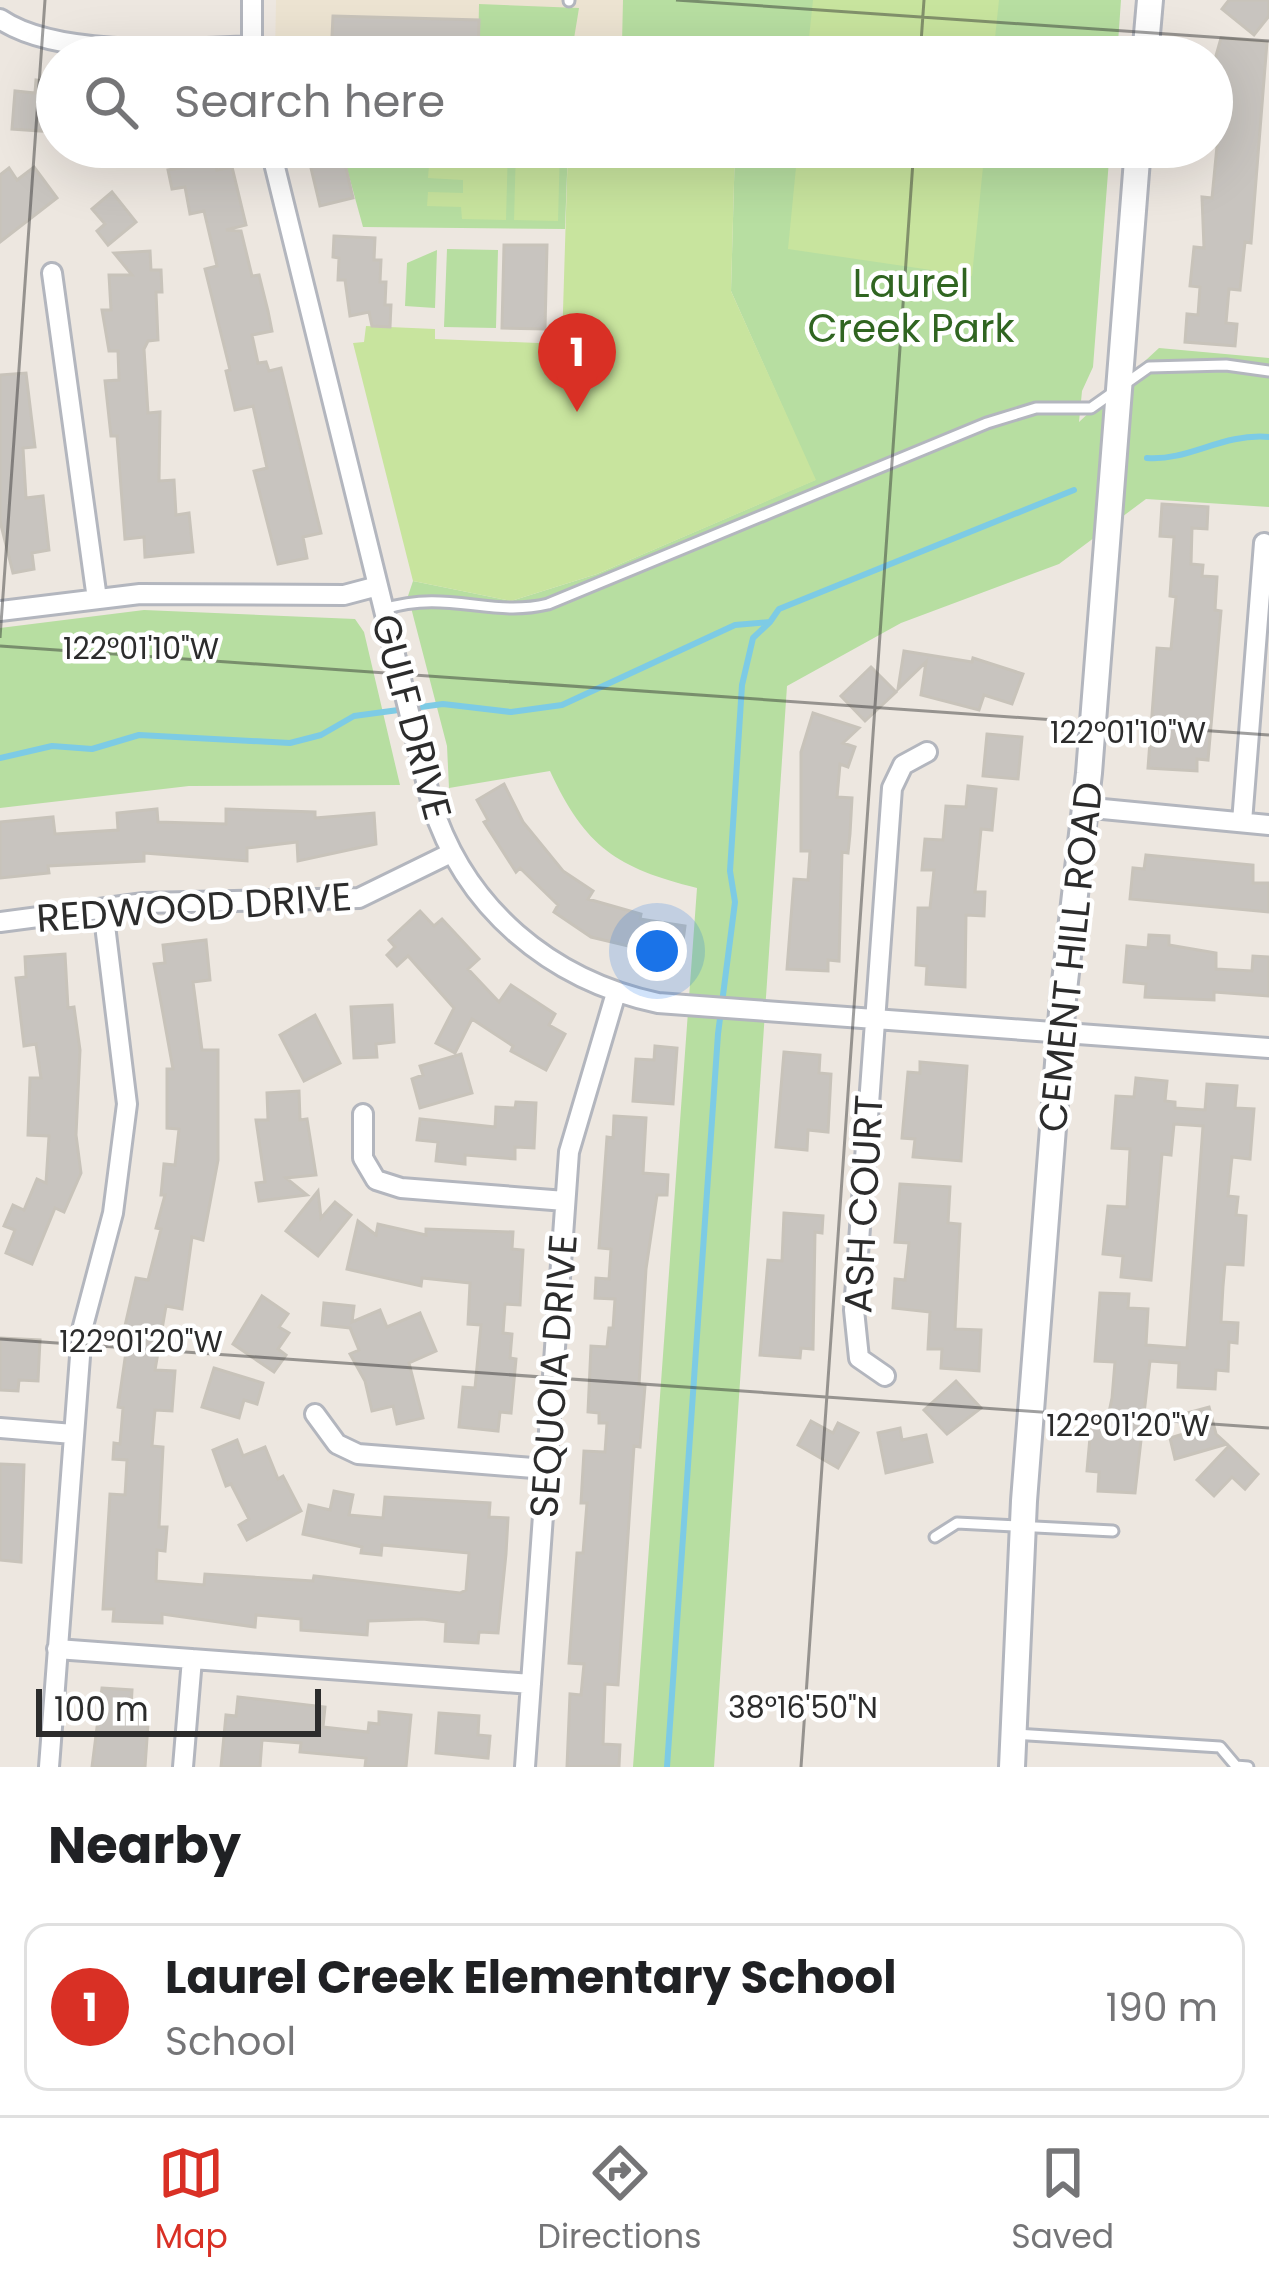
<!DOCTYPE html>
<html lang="en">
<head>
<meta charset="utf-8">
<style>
	body { margin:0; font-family:Poppins,sans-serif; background:#f2f2f2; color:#202124 }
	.scale { position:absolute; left:36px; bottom:30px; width:285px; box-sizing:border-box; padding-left:12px; border:6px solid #2c2c2c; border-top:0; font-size:33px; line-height:42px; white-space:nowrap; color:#2c2c2c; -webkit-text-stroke:9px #fff; paint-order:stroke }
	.you { position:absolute; left:657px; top:951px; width:42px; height:42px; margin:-30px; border:9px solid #fff; border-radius:50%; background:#1a73e8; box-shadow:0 0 0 18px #1a73e833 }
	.badge { display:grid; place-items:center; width:78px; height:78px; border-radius:50%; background:#d93025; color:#fff; font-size:39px; font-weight:700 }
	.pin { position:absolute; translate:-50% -99px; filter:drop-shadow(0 3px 6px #0008) }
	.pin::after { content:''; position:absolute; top:63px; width:42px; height:36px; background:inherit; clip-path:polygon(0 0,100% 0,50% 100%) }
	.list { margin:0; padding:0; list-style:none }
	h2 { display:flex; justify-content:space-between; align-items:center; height:156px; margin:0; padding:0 48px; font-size:51px }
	h2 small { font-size:39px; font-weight:400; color:#757577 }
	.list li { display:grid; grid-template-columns:78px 1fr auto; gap:36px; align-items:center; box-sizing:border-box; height:168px; margin:0 24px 24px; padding:0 24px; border:3px solid #e0e0e0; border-radius:24px }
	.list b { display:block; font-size:45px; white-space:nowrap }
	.list p { margin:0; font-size:39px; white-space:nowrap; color:#757577 }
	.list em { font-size:39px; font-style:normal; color:#757577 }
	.icon { flex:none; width:66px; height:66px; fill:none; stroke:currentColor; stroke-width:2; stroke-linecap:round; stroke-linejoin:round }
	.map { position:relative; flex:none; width:1269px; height:1767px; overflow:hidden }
	.search { position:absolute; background:#fff; box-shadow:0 12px 48px #0002; left:36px; right:36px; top:36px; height:132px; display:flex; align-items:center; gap:30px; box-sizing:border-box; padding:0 42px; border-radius:66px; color:#757577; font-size:45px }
	.sheet { height:348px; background:#fff }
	nav { display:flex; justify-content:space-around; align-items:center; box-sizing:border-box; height:168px; border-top:3px solid #e0e0e0; background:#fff; font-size:33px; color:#757577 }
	nav a { display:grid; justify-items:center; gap:6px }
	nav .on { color:#d93025 }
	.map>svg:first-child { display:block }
	.education { fill:#ece3d1 }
	.green { fill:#b7dea1 }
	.pitch { fill:#c8e49e }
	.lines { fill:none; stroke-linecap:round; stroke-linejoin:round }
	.stream { stroke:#7dcbe5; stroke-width:6 }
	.building { fill:#c8c4bf; stroke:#c8c3ba; stroke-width:3 }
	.service-casing { stroke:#b3b6be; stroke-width:15 }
	.minor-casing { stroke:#b3b6be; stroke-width:24 }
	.tertiary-casing { stroke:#b3b6be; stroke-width:30 }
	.service { stroke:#fff; stroke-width:9 }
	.minor { stroke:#fff; stroke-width:18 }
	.tertiary { stroke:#fff; stroke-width:24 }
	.ticks { fill:none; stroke:#2c2c2c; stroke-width:3; stroke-opacity:0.45 }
	.labels { text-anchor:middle; stroke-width:9; stroke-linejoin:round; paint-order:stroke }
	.park-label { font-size:39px; fill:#306521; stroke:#fff }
	.street-label { font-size:39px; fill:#2c2c2c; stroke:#fff }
	.ticks-label { font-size:30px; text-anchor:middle; fill:#2c2c2c; stroke:#fff; stroke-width:9; stroke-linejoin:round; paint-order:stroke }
</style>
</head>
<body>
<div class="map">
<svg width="1269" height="1767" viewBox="0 0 1269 1767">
	<rect width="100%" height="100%" fill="#ede7e0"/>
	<path class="education" d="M 276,0 L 623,0 L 623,43 L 737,57 L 275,57 Z"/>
	<path class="green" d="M 623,0 L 1121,0 L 1117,57 L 737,57 L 737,44 L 622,43 Z
		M 479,4 L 579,8 L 571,57 L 478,57 Z
		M 341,147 L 568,147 L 565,229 L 363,227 Z
		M 735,147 L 1110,147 L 1093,367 L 1082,391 L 1079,422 L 1159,348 L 1269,358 L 1269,507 L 1146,499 L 1059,564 L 901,623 L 787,686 L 714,1767 L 633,1767 L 697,888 C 617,868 585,847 550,771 L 449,788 L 447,746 L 408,596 L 413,581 L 511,601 L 597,574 L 815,480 L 731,291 Z
		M 447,249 L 498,250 L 496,328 L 444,327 Z
		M 437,250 L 435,308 L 405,306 L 407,263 Z
		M 144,610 L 355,619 L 364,632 L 400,785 L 189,786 L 0,808 L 0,628 Z"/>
	<path class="pitch" d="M 813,0 L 999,0 L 993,57 L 807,57 Z
		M 572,41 L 738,44 L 737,57 L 571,57 Z
		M 464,147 L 508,147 L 506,220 L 462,219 L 461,207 L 427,206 L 428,192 L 463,193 L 463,180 L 428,178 L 429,164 L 463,165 Z
		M 516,147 L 560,147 L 558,221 L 514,220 Z
		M 568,147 L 735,147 L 731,291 L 816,480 L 597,574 L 511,601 L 413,581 L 353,343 L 364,342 L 366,326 L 435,329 L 435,339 L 562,344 Z
		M 798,147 L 985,147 L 972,276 L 788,249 Z"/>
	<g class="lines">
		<path class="stream" d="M 1147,458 C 1190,461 1221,433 1269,437
			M 0,758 L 52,746 L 92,749 L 139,735 L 290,743 L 321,735 L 354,716 L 443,704 L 511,712 L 562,705 L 735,625 L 770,622 L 779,609 L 1074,490
			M 667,1767 L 718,1034 L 735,902 L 730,871 L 742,685 L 753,638 L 770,622"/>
	</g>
	<path class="building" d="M 1229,0 L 1269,0 L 1269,16 L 1254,35 L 1222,9 Z
		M 333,16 L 479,20 L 478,57 L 331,57 Z
		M 1221,38 L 1267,42 L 1251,243 L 1245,242 L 1240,290 L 1229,289 L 1226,323 L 1237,324 L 1235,346 L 1185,342 L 1187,314 L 1198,315 L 1200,287 L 1190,286 L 1194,247 L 1204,248 L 1202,197 L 1212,198 L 1218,136 L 1212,70 Z
		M 36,80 L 57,82 L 53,132 L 12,129 L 15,91 L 35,93 Z
		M 306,147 L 341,147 L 353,198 L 320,206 Z
		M 216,161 L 217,170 L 232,167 L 246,225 L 226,230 L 241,231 L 252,276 L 259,275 L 268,311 L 272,331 L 252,335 L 258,363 L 266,362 L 269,371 L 281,368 L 321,533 L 303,537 L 307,558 L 278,564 L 254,471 L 267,468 L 253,406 L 235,410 L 226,371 L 230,370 L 205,269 L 217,266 L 204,211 L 190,214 L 185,187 L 172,189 L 168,170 Z
		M 34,167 L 57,198 L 0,242 L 0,175 L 9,168 L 17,180 Z
		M 112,192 L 136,222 L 108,245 L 97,231 L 105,224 L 92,209 Z
		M 334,236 L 375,238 L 374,260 L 381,260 L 380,282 L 386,282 L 385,305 L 391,305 L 390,327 L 372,326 L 369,312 L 350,316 L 345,280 L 338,280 L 339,258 L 333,257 Z
		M 504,245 L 547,245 L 545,329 L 502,328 Z
		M 150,251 L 151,270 L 161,270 L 162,292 L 156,292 L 158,340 L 148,341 L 144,349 L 148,413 L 160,412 L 159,481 L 174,480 L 176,515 L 189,513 L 193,552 L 145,557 L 144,537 L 125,539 L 117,436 L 111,436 L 105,381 L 119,380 L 118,351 L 109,351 L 102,310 L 111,310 L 109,275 L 132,275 L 114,253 Z
		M 26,373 L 35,447 L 23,448 L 26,498 L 43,496 L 49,550 L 32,553 L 34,569 L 13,573 L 0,521 L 0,375 Z
		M 1162,504 L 1208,507 L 1207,529 L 1192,528 L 1191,564 L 1203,565 L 1202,576 L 1217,577 L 1215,610 L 1221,611 L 1208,760 L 1197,759 L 1197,771 L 1148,768 L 1157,648 L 1171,649 L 1176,597 L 1170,596 L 1174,537 L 1160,536 Z
		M 904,651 L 972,662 L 973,658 L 1023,674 L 1012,704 L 984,695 L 979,710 L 921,695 L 926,662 L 898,689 Z
		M 871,667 L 896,692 L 865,721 L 841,696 Z
		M 813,713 L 859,728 L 843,743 L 855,747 L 848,767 L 840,764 L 837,797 L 852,798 L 850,834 L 848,853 L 842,852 L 839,961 L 828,960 L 828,971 L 787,969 L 794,879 L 808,880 L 810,851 L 801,851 L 801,752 Z
		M 987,734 L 1022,737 L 1018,779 L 983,776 Z
		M 504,784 L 523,822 L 563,871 L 593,891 L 588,899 L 641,914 L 640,919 L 685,926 L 680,964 L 661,961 L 662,954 L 591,937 L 554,912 L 558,905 L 520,868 L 516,872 L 484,822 L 488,820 L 477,800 Z
		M 968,786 L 996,789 L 992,830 L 981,829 L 975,892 L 985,892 L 984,916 L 966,915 L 965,987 L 926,984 L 927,966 L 916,965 L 918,908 L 930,908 L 934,870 L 922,870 L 925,839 L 943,840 L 946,806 L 966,807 Z
		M 157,809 L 158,822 L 226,824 L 226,809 L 315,812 L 315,818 L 374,813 L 376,844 L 298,861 L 297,842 L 247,848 L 247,861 L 144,853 L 144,861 L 48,866 L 49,873 L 0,878 L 0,822 L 53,817 L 55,834 L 118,830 L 117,813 Z
		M 1146,855 L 1253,865 L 1253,883 L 1269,883 L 1269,912 L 1130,899 L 1133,868 L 1144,869 Z
		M 420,911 L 434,926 L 442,919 L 479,959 L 468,969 L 499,1002 L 511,985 L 555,1014 L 549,1025 L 565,1034 L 546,1070 L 511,1051 L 513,1046 L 472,1019 L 455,1053 L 436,1043 L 454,1008 L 408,956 L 397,966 L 387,955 L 395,947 L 389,940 Z
		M 1149,935 L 1169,936 L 1169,945 L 1216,953 L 1216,969 L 1252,971 L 1253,956 L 1269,957 L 1269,996 L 1214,992 L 1214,1000 L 1145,997 L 1146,984 L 1124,982 L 1127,946 L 1148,948 Z
		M 206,940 L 210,980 L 193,982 L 202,1050 L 218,1050 L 218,1160 L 203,1240 L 192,1237 L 182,1309 L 166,1306 L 155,1370 L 175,1371 L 172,1411 L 155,1410 L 152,1446 L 163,1447 L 159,1527 L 167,1527 L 165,1551 L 157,1550 L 156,1581 L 204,1585 L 205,1574 L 313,1581 L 314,1576 L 460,1593 L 466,1590 L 469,1553 L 382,1545 L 381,1555 L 361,1553 L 362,1547 L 303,1534 L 309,1505 L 330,1510 L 334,1491 L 353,1495 L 349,1515 L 383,1518 L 385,1497 L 490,1503 L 489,1517 L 508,1518 L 506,1554 L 498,1633 L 479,1632 L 478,1643 L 445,1641 L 446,1622 L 423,1619 L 368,1621 L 367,1635 L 301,1630 L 301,1619 L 256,1615 L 255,1627 L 162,1614 L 162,1623 L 113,1621 L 114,1609 L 103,1609 L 110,1494 L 125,1495 L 127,1460 L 113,1459 L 114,1443 L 120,1444 L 123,1408 L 118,1407 L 129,1331 L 124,1330 L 136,1278 L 148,1280 L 161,1229 L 156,1228 L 165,1195 L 161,1195 L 164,1164 L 175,1165 L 179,1129 L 167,1128 L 167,1069 L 173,1069 L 154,964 L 165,963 L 163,945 Z
		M 65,954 L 68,1008 L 74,1007 L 80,1050 L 76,1135 L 81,1173 L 64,1212 L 55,1208 L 32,1264 L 6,1253 L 15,1230 L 4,1226 L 13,1205 L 24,1210 L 37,1179 L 46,1183 L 49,1136 L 28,1135 L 30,1078 L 41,1078 L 36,1044 L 24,1046 L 16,978 L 26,977 L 25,957 Z
		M 392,1005 L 394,1042 L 376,1044 L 377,1057 L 354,1058 L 351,1007 Z
		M 315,1015 L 340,1063 L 304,1081 L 280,1035 Z
		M 655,1046 L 677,1048 L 673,1104 L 633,1101 L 636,1059 L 654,1060 Z
		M 784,1052 L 820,1055 L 819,1073 L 831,1074 L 828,1132 L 808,1130 L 807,1150 L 776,1147 Z
		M 461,1054 L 472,1093 L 420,1108 L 412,1079 L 423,1075 L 420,1066 Z
		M 920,1062 L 967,1066 L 961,1161 L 913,1157 L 915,1139 L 902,1138 L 908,1072 L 920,1073 Z
		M 1136,1078 L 1167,1081 L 1165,1101 L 1175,1102 L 1175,1108 L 1205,1110 L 1207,1084 L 1237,1086 L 1235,1108 L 1254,1109 L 1250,1159 L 1232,1157 L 1228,1196 L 1238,1197 L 1236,1215 L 1246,1216 L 1243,1265 L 1225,1264 L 1223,1286 L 1221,1322 L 1238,1323 L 1237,1343 L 1229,1342 L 1228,1371 L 1216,1370 L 1215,1389 L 1178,1387 L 1179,1363 L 1150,1361 L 1135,1493 L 1098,1491 L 1099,1472 L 1087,1471 L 1092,1415 L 1108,1417 L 1112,1398 L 1115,1362 L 1095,1361 L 1100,1293 L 1129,1294 L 1128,1308 L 1148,1309 L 1146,1345 L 1187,1348 L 1203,1126 L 1174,1124 L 1171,1155 L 1162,1154 L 1151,1280 L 1121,1277 L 1123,1256 L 1103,1254 L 1108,1206 L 1127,1207 L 1130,1149 L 1112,1148 L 1116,1096 L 1134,1097 Z
		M 299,1091 L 300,1120 L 307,1119 L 316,1175 L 286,1178 L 307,1195 L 259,1201 L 256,1183 L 265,1182 L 256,1120 L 268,1120 L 267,1093 Z
		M 516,1102 L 536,1103 L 534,1148 L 515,1147 L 515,1159 L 465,1155 L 465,1164 L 436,1161 L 438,1142 L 417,1140 L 420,1119 L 495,1127 L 496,1107 L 515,1108 Z
		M 614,1116 L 646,1118 L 643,1173 L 668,1175 L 667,1195 L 657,1195 L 646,1269 L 639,1385 L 645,1386 L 640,1447 L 634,1446 L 618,1685 L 605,1684 L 603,1744 L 620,1745 L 619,1766 L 567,1767 L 570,1694 L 581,1695 L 584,1664 L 569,1663 L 577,1553 L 583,1553 L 587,1503 L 581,1503 L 584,1451 L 605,1452 L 607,1423 L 599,1423 L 599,1413 L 588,1412 L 591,1346 L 607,1347 L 609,1328 L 613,1328 L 615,1299 L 595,1298 L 596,1278 L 609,1279 L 611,1249 L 599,1248 L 607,1137 L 613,1138 Z
		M 900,1184 L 950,1187 L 948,1223 L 960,1224 L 955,1329 L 981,1330 L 979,1371 L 941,1368 L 942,1349 L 928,1349 L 930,1312 L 893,1308 L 895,1279 L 905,1280 L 909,1243 L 895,1242 Z
		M 318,1191 L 321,1218 L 335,1202 L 351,1215 L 318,1256 L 286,1231 Z
		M 784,1213 L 823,1216 L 822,1233 L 815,1232 L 813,1349 L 801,1348 L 800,1358 L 760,1355 L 768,1260 L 782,1261 Z
		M 358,1221 L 376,1235 L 378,1224 L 426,1235 L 426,1229 L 513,1232 L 512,1249 L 523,1250 L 520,1305 L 505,1304 L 503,1333 L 512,1334 L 510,1358 L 516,1359 L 511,1413 L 500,1412 L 498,1431 L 459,1427 L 463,1387 L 475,1388 L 481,1325 L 468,1324 L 470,1283 L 422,1278 L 421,1286 L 347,1269 Z
		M 262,1296 L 288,1314 L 279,1327 L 289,1333 L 278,1349 L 286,1355 L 274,1372 L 233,1344 Z
		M 324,1303 L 354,1306 L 352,1322 L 380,1310 L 387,1327 L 420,1313 L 436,1351 L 409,1363 L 423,1418 L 397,1424 L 393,1406 L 372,1411 L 365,1381 L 350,1354 L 359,1350 L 350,1328 L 322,1325 Z
		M 0,1338 L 40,1340 L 38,1381 L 19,1380 L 18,1391 L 0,1390 Z
		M 214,1368 L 263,1383 L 257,1404 L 244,1400 L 239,1418 L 202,1407 Z
		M 956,1381 L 981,1408 L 947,1434 L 924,1410 Z
		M 1209,1407 L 1216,1434 L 1227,1444 L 1175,1459 L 1170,1438 L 1193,1431 L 1187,1413 Z
		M 811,1421 L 833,1433 L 838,1423 L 858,1433 L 838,1468 L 798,1445 Z
		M 900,1428 L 902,1440 L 926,1435 L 932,1462 L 886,1473 L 878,1433 Z
		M 237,1440 L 243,1456 L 265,1447 L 278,1479 L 283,1476 L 301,1511 L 247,1540 L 239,1525 L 249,1519 L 231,1484 L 226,1486 L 213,1450 Z
		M 1229,1446 L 1258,1474 L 1245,1489 L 1232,1477 L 1214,1496 L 1197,1480 Z
		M 0,1464 L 24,1465 L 21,1562 L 0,1560 Z
		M 102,1688 L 132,1690 L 131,1709 L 149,1710 L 145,1767 L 92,1767 Z
		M 238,1697 L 325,1707 L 323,1727 L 368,1732 L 369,1723 L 379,1724 L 379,1712 L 411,1715 L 406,1767 L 365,1767 L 366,1758 L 300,1752 L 301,1743 L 262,1740 L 260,1767 L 221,1767 L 226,1715 L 236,1716 Z
		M 439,1713 L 479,1716 L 478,1735 L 490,1736 L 488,1758 L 436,1753 Z"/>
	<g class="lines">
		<defs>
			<path id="service" d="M 569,1 L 569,0
				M 384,609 C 448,589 490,618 548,604 L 987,423 L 1036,408 L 1091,408 L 1149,367 L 1226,365 L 1269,371
				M 935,1537 L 957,1523 L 1113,1531
				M 1014,1734 L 1220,1747 L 1236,1766 L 1248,1767"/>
			<path id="minor" d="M 252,0 L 252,55
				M 0,19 C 57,58 183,49 251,46
				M 270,147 L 431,801 C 464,908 550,980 658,1003 L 1269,1048
				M 52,273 L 97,599
				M 0,611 L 140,594 L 344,595 L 378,586
				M 1082,807 L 1269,825
				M 1242,822 L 1264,543
				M 0,922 L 144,903 L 359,898 L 451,853
				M 363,1114 L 363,1158 L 376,1180 L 401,1188 L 565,1201
				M 885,1376 L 859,1358 L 854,1310 L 892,788 L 903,765 L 927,752
				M 315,1414 L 337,1444 L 358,1454 L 546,1469
				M 0,1428 L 73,1434
				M 57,1649 L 531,1684
				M 49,1767 L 82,1330 L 113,1213 L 127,1104 L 103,909
				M 183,1767 L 192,1659
				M 525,1767 L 569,1152 L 616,993"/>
			<path id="tertiary" d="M 1145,57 L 1150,0
				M 1012,1767 L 1024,1501 L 1063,999 L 1089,773 L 1138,147"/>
		</defs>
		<use href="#service" class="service-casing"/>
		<use href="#minor" class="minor-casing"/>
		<use href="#tertiary" class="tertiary-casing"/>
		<use href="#service" class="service"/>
		<use href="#minor" class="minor"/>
		<use href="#tertiary" class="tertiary"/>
	</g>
	<path class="ticks" d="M 676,0 L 1269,41M 920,57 L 924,0M 0,638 L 45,0M 0,646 L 1269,735M 0,1339 L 1269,1428M 801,1767 L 914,147"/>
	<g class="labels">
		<g class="park-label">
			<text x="911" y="297">Laurel<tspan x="911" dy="45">Creek Park</tspan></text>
		</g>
		<g class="street-label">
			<text transform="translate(412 717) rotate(75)" y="14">GULF DRIVE</text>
			<text transform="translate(194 907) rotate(-4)" y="14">REDWOOD DRIVE</text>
			<text transform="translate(1070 957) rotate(-84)" y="14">CEMENT HILL ROAD</text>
			<text transform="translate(863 1204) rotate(-87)" y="14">ASH COURT</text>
			<text transform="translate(553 1376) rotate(-86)" y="14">SEQUOIA DRIVE</text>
		</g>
	</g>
	<g class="ticks-label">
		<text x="141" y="659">122°01'10"W</text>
		<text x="1128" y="743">122°01'10"W</text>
		<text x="141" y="1352">122°01'20"W</text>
		<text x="1128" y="1436">122°01'20"W</text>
		<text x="803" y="1718">38°16'50"N</text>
	</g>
</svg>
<div class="scale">100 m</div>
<div class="you"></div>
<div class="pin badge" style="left:577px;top:412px">1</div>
<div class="search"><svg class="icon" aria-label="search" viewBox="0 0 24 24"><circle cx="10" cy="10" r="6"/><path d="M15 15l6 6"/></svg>Search here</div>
</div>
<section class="sheet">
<h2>Nearby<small></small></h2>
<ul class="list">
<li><span class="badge">1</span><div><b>Laurel Creek Elementary School</b><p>School</p></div><em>190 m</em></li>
</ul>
</section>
<nav>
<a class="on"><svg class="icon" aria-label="map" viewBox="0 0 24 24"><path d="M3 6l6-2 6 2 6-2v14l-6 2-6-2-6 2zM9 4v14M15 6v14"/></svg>Map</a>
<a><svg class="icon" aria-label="directions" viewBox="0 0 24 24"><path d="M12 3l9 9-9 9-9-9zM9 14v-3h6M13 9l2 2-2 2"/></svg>Directions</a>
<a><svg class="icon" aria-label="saved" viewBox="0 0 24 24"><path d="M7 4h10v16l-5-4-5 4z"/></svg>Saved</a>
</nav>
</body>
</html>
